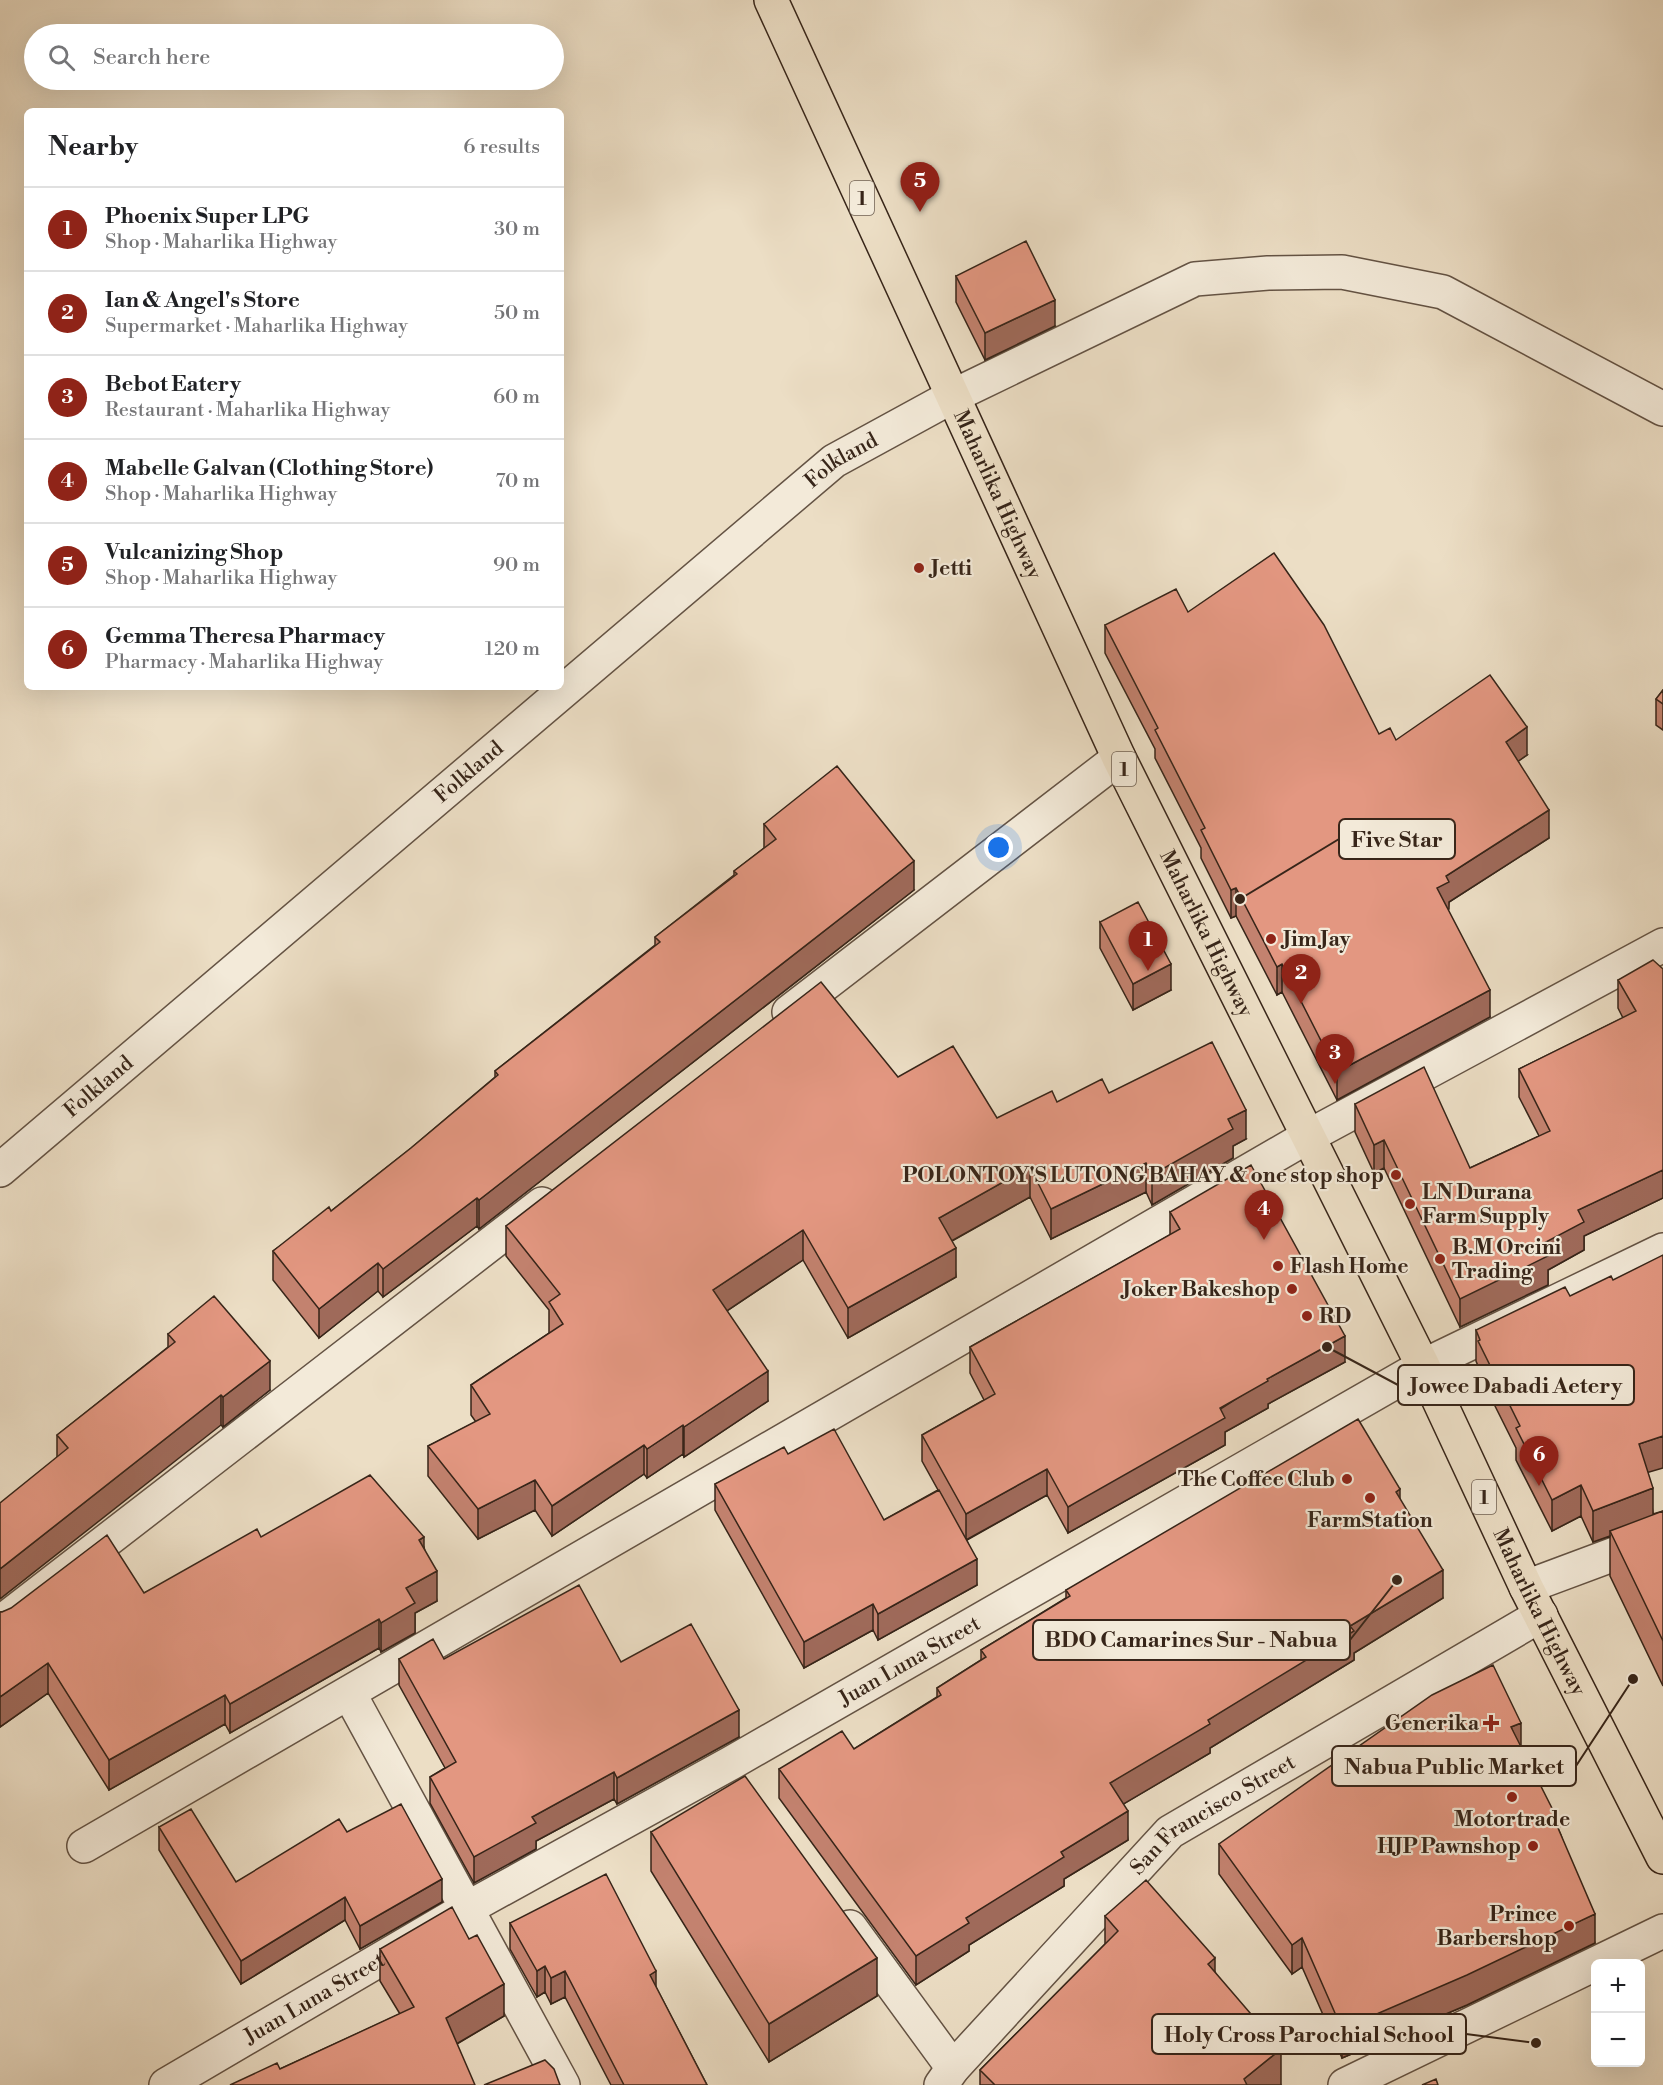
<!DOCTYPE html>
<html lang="en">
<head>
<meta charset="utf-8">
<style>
	body { margin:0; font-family:"Libre Bodoni",serif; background:#f6f6f6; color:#202124 }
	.controls { position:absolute; right:18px; bottom:18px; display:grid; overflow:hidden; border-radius:9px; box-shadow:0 6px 24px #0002 }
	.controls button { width:54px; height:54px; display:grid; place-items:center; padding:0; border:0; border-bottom:2px solid #e0e0e0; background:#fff; color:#202124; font:30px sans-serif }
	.you { position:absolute; left:999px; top:848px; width:21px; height:21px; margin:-15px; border:4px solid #fff; border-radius:50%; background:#1a73e8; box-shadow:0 0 0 9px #1a73e833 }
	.badge { display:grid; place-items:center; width:39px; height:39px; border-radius:50%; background:#8f2418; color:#fff; font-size:20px; font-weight:700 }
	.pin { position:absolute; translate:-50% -50px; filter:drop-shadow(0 2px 3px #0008) }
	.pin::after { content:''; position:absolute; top:32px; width:21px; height:18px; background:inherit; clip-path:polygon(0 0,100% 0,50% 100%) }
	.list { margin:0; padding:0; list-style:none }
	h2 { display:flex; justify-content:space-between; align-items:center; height:78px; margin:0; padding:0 24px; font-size:26px }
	h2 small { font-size:20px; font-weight:400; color:#757577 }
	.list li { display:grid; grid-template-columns:39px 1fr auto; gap:18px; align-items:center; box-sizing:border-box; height:84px; padding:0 24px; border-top:2px solid #e0e0e0 }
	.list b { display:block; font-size:22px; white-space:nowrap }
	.list p { margin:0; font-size:20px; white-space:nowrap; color:#757577 }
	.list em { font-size:20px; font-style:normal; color:#757577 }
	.icon { flex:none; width:33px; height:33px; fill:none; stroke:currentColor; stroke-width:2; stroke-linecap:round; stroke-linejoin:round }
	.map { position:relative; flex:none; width:1663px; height:2085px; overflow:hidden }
	.search { position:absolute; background:#fff; box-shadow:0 6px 24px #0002; left:24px; top:24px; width:540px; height:66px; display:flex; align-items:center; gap:15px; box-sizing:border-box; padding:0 21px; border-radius:33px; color:#757577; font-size:22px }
	.panel { position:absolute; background:#fff; box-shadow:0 6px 24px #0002; left:24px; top:108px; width:540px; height:582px; border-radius:9px }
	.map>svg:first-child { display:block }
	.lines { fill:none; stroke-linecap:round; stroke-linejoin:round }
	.street-casing { stroke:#645344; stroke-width:36 }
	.highway-casing { stroke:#372519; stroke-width:36 }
	.street { stroke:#f3ead9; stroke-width:33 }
	.highway { stroke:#ecdec5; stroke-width:33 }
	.wall { fill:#c3826f; stroke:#372519; stroke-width:1.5 }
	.shaded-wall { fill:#9f6a5a; stroke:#372519; stroke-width:1.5 }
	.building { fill:#e39781; stroke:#372519; stroke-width:1.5 }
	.poi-dot { fill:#8f2418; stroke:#f3ead9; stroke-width:2 }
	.labels { text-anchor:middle; stroke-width:4.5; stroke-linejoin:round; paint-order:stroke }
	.shield { fill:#f3ead9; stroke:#6f6053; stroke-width:1.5 }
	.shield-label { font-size:20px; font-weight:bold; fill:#372519 }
	.street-label { font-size:21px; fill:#372519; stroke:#f3ead9 }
	.poi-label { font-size:21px; font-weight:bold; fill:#372519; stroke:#f3ead9; text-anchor:start }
	.leader { fill:none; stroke:#372519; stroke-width:2 }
	.callout-dot { fill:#372519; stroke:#f3ead9; stroke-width:2 }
	.callout { fill:#f3ead9; stroke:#372519; stroke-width:2 }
	.callout-label { font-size:22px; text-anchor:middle; font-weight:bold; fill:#372519 }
</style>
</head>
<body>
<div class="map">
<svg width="1663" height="2085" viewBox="0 0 1663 2085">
	<rect width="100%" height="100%" fill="#ecdec5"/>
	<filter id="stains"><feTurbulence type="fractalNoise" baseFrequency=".00333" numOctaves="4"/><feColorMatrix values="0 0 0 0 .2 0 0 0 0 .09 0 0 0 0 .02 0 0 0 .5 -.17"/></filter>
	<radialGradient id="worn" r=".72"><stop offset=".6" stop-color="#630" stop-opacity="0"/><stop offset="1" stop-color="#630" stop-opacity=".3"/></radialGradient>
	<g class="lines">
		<defs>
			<g id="street">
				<path d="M 789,1012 L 1119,758"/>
				<path id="s1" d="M 0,1170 L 834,461 L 953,396 L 1195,279 L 1268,273 L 1342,272 L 1443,292 L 1663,409"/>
				<path d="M 1526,1587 L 1663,1536"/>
				<path d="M 0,1623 L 542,1204"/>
				<path d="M 349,1693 L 563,2085"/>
				<path d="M 84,1846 L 1307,1137 L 1663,945"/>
				<path d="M 850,1927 L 953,2068"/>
				<path id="s2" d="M 166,2085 L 466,1909 L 731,1763 L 1423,1366 L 1663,1250"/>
				<path id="s3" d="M 941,2085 L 953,2068 L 1170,1832 L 1541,1615"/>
				<path d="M 1345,2085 L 1663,1931"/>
			</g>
			<g id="highway">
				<path id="s4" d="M 771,0 L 1119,758 L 1423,1366 L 1526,1587 L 1663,1857"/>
			</g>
		</defs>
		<use href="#street" class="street-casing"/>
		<use href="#highway" class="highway-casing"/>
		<use href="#street" class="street"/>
		<use href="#highway" class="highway"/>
	</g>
	<path class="wall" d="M 956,276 L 1055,326 L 985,360 L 956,302 Z
		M 1188,612 L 1379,734 L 1396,740 L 1527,755 L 1518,761 L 1549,838 L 1449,902 L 1448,910 L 1490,1017 L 1337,1100 L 1282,992 L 1277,995 L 1236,916 L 1231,918 L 1201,858 L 1201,848 L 1155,758 L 1155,749 L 1105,653 L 1105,625 Z
		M 1663,690 L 1663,730 L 1656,725 L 1656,699 Z
		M 764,824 L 914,890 L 479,1229 L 477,1226 L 383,1297 L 378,1291 L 319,1338 L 273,1280 L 273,1251 L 331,1211 L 411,1148 L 495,1077 L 495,1071 L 655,945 L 655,937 L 734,875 L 734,871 L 764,848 Z
		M 1100,922 L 1171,990 L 1133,1010 L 1100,948 Z
		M 1663,969 L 1663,1198 L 1584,1236 L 1584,1250 L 1548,1270 L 1548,1285 L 1460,1327 L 1384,1168 L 1374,1173 L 1355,1132 L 1355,1104 L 1470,1168 L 1539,1136 L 1519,1097 L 1519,1069 L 1623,1018 L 1618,1008 L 1618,980 Z
		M 898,1077 L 997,1118 L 1057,1102 L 1109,1093 L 1246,1139 L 1233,1146 L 1233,1158 L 1152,1205 L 1146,1192 L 1051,1239 L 1030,1197 L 952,1241 L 956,1277 L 848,1338 L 803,1260 L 727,1311 L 768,1401 L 684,1457 L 683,1454 L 647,1478 L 644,1474 L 552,1536 L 535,1510 L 478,1539 L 428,1476 L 428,1446 L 476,1422 L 471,1415 L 471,1385 L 549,1333 L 549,1310 L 506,1256 L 506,1226 Z
		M 1170,1212 L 1345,1362 L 1268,1404 L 1268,1408 L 1225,1432 L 1225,1445 L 1068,1533 L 1047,1495 L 967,1540 L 977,1585 L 878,1640 L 873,1630 L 804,1668 L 715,1510 L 715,1484 L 788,1454 L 884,1520 L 938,1490 L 922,1461 L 922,1435 L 984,1400 L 970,1373 L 970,1347 L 1170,1235 Z
		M 1476,1330 L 1648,1473 L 1653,1514 L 1663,1511 L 1663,1686 L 1610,1576 L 1610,1536 L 1593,1542 L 1581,1516 L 1552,1531 L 1516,1460 L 1516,1448 L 1478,1372 L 1478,1366 L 1476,1361 Z
		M 168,1334 L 270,1390 L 223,1427 L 221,1425 L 57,1457 L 57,1435 L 168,1347 Z
		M 1400,1499 L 1443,1598 L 1354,1653 L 1354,1660 L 1210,1748 L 1210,1753 L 1123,1804 L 1128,1840 L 1064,1879 L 1064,1886 L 969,1945 L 969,1951 L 916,1985 L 779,1798 L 779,1769 L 854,1749 L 937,1697 L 937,1688 L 981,1660 L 981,1650 L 1066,1598 L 1066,1590 Z
		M 261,1537 L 424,1547 L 437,1601 L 415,1613 L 415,1633 L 381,1652 L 379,1648 L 230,1733 L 225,1724 L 109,1790 L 48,1693 L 0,1727 L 0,1612 L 144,1593 Z
		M 399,1659 L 444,1659 L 621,1662 L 739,1737 L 617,1804 L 614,1799 L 536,1841 L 536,1849 L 474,1883 L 430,1803 L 430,1777 L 445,1768 L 399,1685 Z
		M 1521,1747 L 1561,1835 L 1595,1943 L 1467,2005 L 1342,2058 L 1302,1967 L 1292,1974 L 1219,1874 L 1219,1844 Z
		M 159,1827 L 236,1882 L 347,1832 L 442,1902 L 360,1949 L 345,1920 L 241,1984 L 159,1850 Z
		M 651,1832 L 877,1996 L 769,2062 L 651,1871 Z
		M 1105,1916 L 1215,1972 L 1281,2085 L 980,2085 L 980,2070 L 1105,1944 Z
		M 510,1923 L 656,1987 L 707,2085 L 611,2085 L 565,1997 L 551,2004 L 545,1992 L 537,1997 L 510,1949 Z
		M 380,1949 L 504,2016 L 457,2044 L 280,2069 L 400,2014 L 380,1981 Z"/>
	<path class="shaded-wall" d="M 1055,300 L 1055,326 L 985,360 L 985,333 Z
		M 1527,727 L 1527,755 L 1506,770 L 1506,742 Z
		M 1549,810 L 1549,838 L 1449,902 L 1449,909 L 1437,916 L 1437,888 L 1446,876 Z
		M 914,861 L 914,890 L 479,1229 L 479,1200 Z
		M 1236,888 L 1236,916 L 1231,918 L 1231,890 Z
		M 1171,964 L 1171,990 L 1133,1010 L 1133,984 Z
		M 1282,964 L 1282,992 L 1277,995 L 1277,967 Z
		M 1490,990 L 1490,1017 L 1337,1100 L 1337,1072 Z
		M 1246,1110 L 1246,1139 L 1233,1146 L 1233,1158 L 1152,1205 L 1152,1175 L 1228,1119 Z
		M 1384,1140 L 1384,1168 L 1374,1173 L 1374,1145 Z
		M 1146,1163 L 1146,1192 L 1051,1239 L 1051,1209 Z
		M 1030,1167 L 1030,1197 L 939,1248 L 939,1218 Z
		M 1663,1170 L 1663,1198 L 1584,1236 L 1584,1250 L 1548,1270 L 1548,1285 L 1460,1327 L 1460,1299 L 1542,1244 L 1578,1210 Z
		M 477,1198 L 477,1226 L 383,1297 L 383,1269 Z
		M 803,1230 L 803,1260 L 713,1320 L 713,1290 Z
		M 956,1248 L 956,1277 L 848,1338 L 848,1308 Z
		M 378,1263 L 378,1291 L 319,1338 L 319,1309 Z
		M 1345,1336 L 1345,1362 L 1268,1404 L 1268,1408 L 1225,1432 L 1225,1445 L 1068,1533 L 1068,1507 L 1267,1379 Z
		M 270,1361 L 270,1390 L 223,1427 L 223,1397 Z
		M 768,1371 L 768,1401 L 684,1457 L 684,1427 Z
		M 221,1395 L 221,1425 L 0,1599 L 0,1569 Z
		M 683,1425 L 683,1454 L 647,1478 L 647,1449 Z
		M 1663,1436 L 1663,1468 L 1639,1475 L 1639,1444 Z
		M 644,1445 L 644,1474 L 552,1536 L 552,1506 Z
		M 1047,1469 L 1047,1495 L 966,1540 L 966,1514 Z
		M 535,1480 L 535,1510 L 478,1539 L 478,1509 Z
		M 1581,1485 L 1581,1516 L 1552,1531 L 1552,1500 Z
		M 1653,1488 L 1653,1520 L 1610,1531 L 1610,1536 L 1593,1542 L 1593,1511 Z
		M 1400,1489 L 1400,1518 L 1396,1492 Z
		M 424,1537 L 424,1567 L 419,1540 Z
		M 977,1559 L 977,1585 L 878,1640 L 878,1614 Z
		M 1443,1570 L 1443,1598 L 1354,1653 L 1354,1660 L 1210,1748 L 1210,1753 L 1110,1812 L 1110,1783 L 1208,1720 L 1350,1626 Z
		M 437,1571 L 437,1601 L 415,1613 L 415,1633 L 381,1652 L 381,1623 L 406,1588 Z
		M 873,1604 L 873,1630 L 804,1668 L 804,1642 Z
		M 379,1619 L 379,1648 L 230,1733 L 230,1704 Z
		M 48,1663 L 48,1693 L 0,1727 L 0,1697 Z
		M 225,1695 L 225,1724 L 109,1790 L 109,1760 Z
		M 739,1710 L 739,1737 L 617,1804 L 617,1778 Z
		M 1521,1723 L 1521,1752 L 1511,1727 Z
		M 614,1772 L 614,1799 L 536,1841 L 536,1849 L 474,1883 L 474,1857 L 532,1817 Z
		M 1128,1811 L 1128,1840 L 1064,1879 L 1064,1886 L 969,1945 L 969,1951 L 916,1985 L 916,1956 L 966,1918 L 1061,1852 Z
		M 442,1879 L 442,1902 L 360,1949 L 360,1926 Z
		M 345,1897 L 345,1920 L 241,1984 L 241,1961 Z
		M 1595,1914 L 1595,1943 L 1467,2005 L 1342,2058 L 1342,2029 Z
		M 1302,1938 L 1302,1967 L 1292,1974 L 1292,1945 Z
		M 877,1958 L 877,1996 L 769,2062 L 769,2024 Z
		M 1215,1958 L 1215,1998 L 1208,1964 Z
		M 545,1966 L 545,1992 L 537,1997 L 537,1971 Z
		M 565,1971 L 565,1997 L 551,2004 L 551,1978 Z
		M 656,1971 L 656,1997 L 650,1975 Z
		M 504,1984 L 504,2016 L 446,2050 L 446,2018 Z
		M 1281,2049 L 1281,2085 L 1244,2085 L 1244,2079 Z"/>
	<path class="building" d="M 1026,241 L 1055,300 L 985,333 L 956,276 Z
		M 1274,553 L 1324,625 L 1379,734 L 1390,728 L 1396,740 L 1490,675 L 1527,727 L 1506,742 L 1549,810 L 1446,876 L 1449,882 L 1437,888 L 1490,990 L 1337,1072 L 1282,964 L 1277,967 L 1236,888 L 1231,890 L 1201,830 L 1205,828 L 1155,730 L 1158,728 L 1105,625 L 1176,589 L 1188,612 Z
		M 1663,690 L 1663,704 L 1656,699 Z
		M 837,766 L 914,861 L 479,1200 L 477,1198 L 383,1269 L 378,1263 L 319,1309 L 273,1251 L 329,1207 L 331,1211 L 411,1148 L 498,1075 L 495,1071 L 660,942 L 655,937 L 737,874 L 734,871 L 776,839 L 764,824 Z
		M 1138,902 L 1171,964 L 1133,984 L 1100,922 Z
		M 1653,960 L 1663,969 L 1663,1170 L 1578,1210 L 1584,1222 L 1542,1244 L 1548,1256 L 1460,1299 L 1384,1140 L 1374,1145 L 1355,1104 L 1424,1067 L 1470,1168 L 1550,1131 L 1519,1069 L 1636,1011 L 1618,980 Z
		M 821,982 L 898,1077 L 953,1046 L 997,1118 L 1052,1091 L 1057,1102 L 1102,1079 L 1109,1093 L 1212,1042 L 1246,1110 L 1228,1119 L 1233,1129 L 1152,1175 L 1146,1163 L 1051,1209 L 1030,1167 L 939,1218 L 956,1248 L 848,1308 L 803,1230 L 713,1290 L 768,1371 L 684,1427 L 683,1425 L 647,1449 L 644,1445 L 552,1506 L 535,1480 L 478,1509 L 428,1446 L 490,1414 L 471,1385 L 563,1324 L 549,1302 L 560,1294 L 506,1226 Z
		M 1251,1165 L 1345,1336 L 1267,1379 L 1268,1381 L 1220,1408 L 1225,1418 L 1068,1507 L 1047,1469 L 966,1514 L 922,1435 L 995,1394 L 970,1347 L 1180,1229 L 1170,1212 Z
		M 1663,1255 L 1663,1436 L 1639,1444 L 1653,1488 L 1593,1511 L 1581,1485 L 1552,1500 L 1516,1428 L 1520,1426 L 1478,1341 L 1480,1340 L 1476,1330 L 1565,1287 L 1570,1296 L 1611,1276 L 1613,1280 Z
		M 214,1296 L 270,1361 L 223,1397 L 221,1395 L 0,1569 L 0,1503 L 68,1448 L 57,1435 L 175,1342 L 168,1334 Z
		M 1358,1419 L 1400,1489 L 1396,1492 L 1443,1570 L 1350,1626 L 1354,1631 L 1208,1720 L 1210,1724 L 1110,1783 L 1128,1811 L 1061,1852 L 1064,1857 L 966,1918 L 969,1923 L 916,1956 L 779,1769 L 842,1731 L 854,1749 L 941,1695 L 937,1688 L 986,1657 L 981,1650 L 1070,1596 L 1066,1590 Z
		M 834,1429 L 884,1520 L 939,1490 L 977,1559 L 878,1614 L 873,1604 L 804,1642 L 715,1484 L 784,1447 L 788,1454 Z
		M 370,1475 L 424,1537 L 419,1540 L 437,1571 L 406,1588 L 415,1603 L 381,1623 L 379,1619 L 230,1704 L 225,1695 L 109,1760 L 48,1663 L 0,1697 L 0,1612 L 2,1612 L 11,1608 L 107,1535 L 144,1593 L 257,1529 L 261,1537 Z
		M 1663,1511 L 1663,1641 L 1610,1531 Z
		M 579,1585 L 621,1662 L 691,1624 L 739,1710 L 617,1778 L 614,1772 L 532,1817 L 536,1823 L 474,1857 L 430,1777 L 456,1762 L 399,1659 L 433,1639 L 444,1659 Z
		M 1493,1665 L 1521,1723 L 1511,1727 L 1561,1826 L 1558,1828 L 1595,1914 L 1467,1975 L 1342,2029 L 1302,1938 L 1292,1945 L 1219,1844 L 1432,1695 Z
		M 745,1776 L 877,1958 L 769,2024 L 651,1832 Z
		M 401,1804 L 442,1879 L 360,1926 L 345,1897 L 241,1961 L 159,1827 L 191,1809 L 236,1882 L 339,1819 L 347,1832 Z
		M 606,1874 L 656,1971 L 650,1975 L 707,2085 L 624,2085 L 565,1971 L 551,1978 L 545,1966 L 537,1971 L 510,1923 Z
		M 1146,1880 L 1215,1958 L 1208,1964 L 1281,2049 L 1244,2079 L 1247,2085 L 995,2085 L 980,2070 L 1118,1931 L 1105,1916 Z
		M 452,1907 L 469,1939 L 477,1935 L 504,1984 L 446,2018 L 475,2085 L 230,2085 L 277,2063 L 280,2069 L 414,2007 L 380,1949 Z
		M 545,2060 L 554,2069 L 560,2085 L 484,2085 Z
		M 1436,2079 L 1438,2085 L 1422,2085 Z"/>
	<g class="poi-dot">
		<circle cx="919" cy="568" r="6"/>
		<circle cx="1271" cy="939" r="6"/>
		<circle cx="1396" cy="1175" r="6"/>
		<circle cx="1410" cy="1204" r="6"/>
		<circle cx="1440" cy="1259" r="6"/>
		<circle cx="1278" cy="1266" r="6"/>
		<circle cx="1292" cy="1289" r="6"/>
		<circle cx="1307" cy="1316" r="6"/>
		<circle cx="1347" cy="1479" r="6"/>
		<circle cx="1370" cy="1498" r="6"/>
		<path d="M1488 1714h6v6h6v6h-6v6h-6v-6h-6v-6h6z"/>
		<circle cx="1512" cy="1797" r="6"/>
		<circle cx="1533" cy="1846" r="6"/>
		<circle cx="1569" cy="1926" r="6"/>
	</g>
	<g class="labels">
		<g class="shield">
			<rect x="850" y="181" width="24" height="34" rx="4.5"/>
			<rect x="1112" y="752" width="24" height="34" rx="4.5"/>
			<rect x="1472" y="1480" width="24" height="34" rx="4.5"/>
		</g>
		<g class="shield-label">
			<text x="862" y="205">1</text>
			<text x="1124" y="776">1</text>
			<text x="1484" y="1504">1</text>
		</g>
		<g class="street-label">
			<text dy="7" stroke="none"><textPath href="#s1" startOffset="1101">Folkland</textPath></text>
			<text dy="7" stroke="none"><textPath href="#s4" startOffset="544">Maharlika Highway</textPath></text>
			<text dy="7" stroke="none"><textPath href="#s1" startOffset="615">Folkland</textPath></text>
			<text dy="7" stroke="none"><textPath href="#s4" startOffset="1030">Maharlika Highway</textPath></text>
			<text dy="7" stroke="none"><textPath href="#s1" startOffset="129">Folkland</textPath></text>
			<text dy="7" stroke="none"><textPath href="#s4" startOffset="1786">Maharlika Highway</textPath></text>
			<text dy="7" stroke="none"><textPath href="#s2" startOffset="856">Juan Luna Street</textPath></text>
			<text dy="7" stroke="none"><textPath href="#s3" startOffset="386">San Francisco Street</textPath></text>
			<text dy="7" stroke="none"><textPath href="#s2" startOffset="172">Juan Luna Street</textPath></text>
		</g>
		<g class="poi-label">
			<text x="931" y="575">Jetti</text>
			<text x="1283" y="946">Jim Jay</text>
			<text x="1384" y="1182" text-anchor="end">POLONTOY'S LUTONG BAHAY &amp; one stop shop</text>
			<text x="1422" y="1199">LN Durana<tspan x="1422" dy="24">Farm Supply</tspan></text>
			<text x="1452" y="1254">B.M Orcini<tspan x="1452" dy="24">Trading</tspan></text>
			<text x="1290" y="1273">Flash Home</text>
			<text x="1280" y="1296" text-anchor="end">Joker Bakeshop</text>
			<text x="1319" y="1323">RD</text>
			<text x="1335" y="1486" text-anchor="end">The Coffee Club</text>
			<text x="1370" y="1527" text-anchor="middle">FarmStation</text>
			<text x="1479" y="1730" text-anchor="end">Generika</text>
			<text x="1512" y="1826" text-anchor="middle">Motortrade</text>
			<text x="1521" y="1853" text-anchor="end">HJP Pawnshop</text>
			<text x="1557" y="1921" text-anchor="end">Prince<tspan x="1557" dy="24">Barbershop</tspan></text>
		</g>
	</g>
	<path class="leader" d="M1240 899L1339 839M1327 1347L1398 1385M1397 1580L1350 1640M1633 1679L1576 1766M1536 2043L1466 2034"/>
	<g class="callout-dot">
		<circle cx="1240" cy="899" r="6"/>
		<circle cx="1327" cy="1347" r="6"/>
		<circle cx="1397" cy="1580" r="6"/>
		<circle cx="1633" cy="1679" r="6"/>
		<circle cx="1536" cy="2043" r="6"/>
	</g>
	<g class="callout">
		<rect x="1339" y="819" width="116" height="40" rx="6"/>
		<rect x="1398" y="1365" width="236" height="40" rx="6"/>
		<rect x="1033" y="1620" width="317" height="40" rx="6"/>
		<rect x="1332" y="1746" width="244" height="40" rx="6"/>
		<rect x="1152" y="2014" width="314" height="40" rx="6"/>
	</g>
	<g class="callout-label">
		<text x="1397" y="847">Five Star</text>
		<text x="1516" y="1393">Jowee Dabadi Aetery</text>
		<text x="1191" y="1647">BDO Camarines Sur - Nabua</text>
		<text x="1454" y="1774">Nabua Public Market</text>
		<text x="1309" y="2042">Holy Cross Parochial School</text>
	</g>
	<rect width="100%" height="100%" filter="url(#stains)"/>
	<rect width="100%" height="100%" fill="url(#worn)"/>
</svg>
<div class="controls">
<button>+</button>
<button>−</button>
</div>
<div class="you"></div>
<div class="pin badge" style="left:1148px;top:971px">1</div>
<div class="pin badge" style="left:1301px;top:1004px">2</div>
<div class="pin badge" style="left:1335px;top:1084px">3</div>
<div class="pin badge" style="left:1264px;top:1240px">4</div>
<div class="pin badge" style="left:920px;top:212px">5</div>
<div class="pin badge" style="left:1539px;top:1486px">6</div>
<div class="search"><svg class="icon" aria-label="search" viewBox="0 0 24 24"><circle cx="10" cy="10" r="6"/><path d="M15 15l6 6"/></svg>Search here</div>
<section class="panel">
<h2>Nearby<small>6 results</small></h2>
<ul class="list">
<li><span class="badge">1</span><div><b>Phoenix Super LPG</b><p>Shop · Maharlika Highway</p></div><em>30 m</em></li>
<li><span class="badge">2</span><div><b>Ian &amp; Angel's Store</b><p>Supermarket · Maharlika Highway</p></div><em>50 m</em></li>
<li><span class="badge">3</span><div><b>Bebot Eatery</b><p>Restaurant · Maharlika Highway</p></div><em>60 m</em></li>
<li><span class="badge">4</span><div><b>Mabelle Galvan (Clothing Store)</b><p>Shop · Maharlika Highway</p></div><em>70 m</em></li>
<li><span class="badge">5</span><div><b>Vulcanizing Shop</b><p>Shop · Maharlika Highway</p></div><em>90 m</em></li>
<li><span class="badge">6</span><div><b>Gemma Theresa Pharmacy</b><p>Pharmacy · Maharlika Highway</p></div><em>120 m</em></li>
</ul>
</section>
</div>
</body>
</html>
